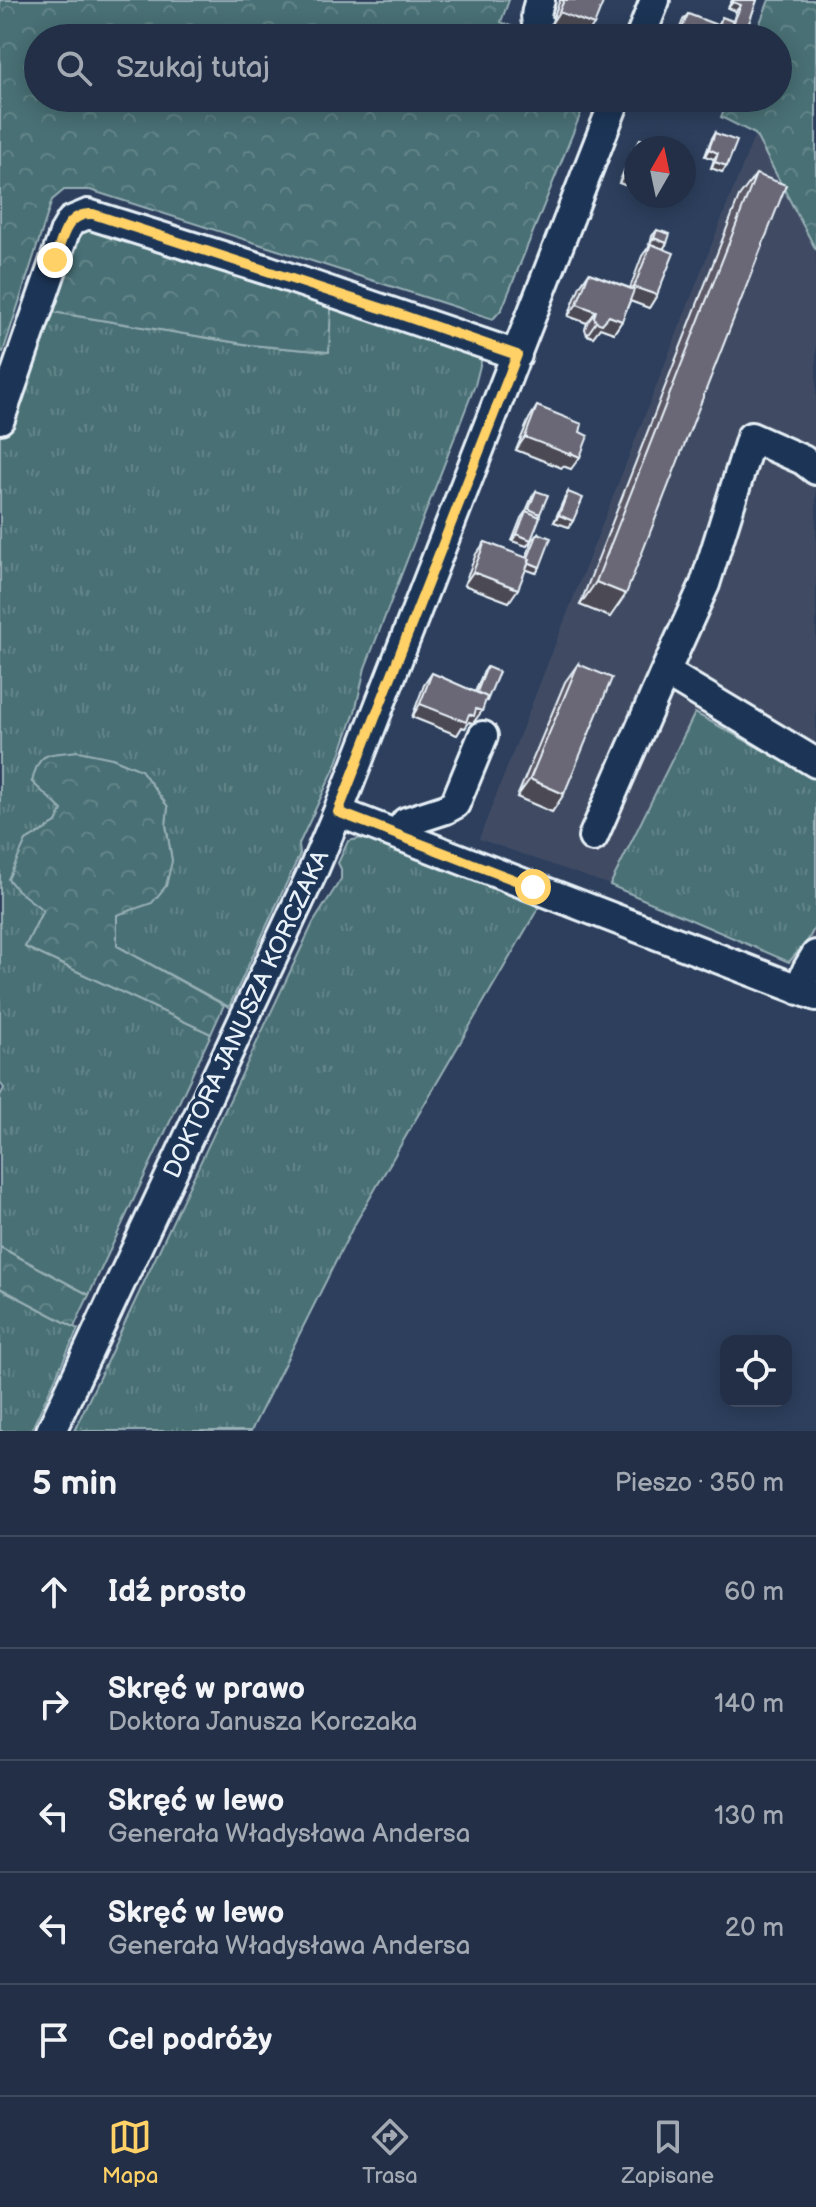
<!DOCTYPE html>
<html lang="pl">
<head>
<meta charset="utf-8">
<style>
	body { margin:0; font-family:"Balsamiq Sans",sans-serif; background:#2e3b51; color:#f1f3f6 }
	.controls { position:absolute; right:24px; bottom:24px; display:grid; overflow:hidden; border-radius:16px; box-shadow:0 4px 20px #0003 }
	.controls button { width:72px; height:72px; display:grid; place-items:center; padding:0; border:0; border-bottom:2px solid #3f4a5f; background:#222f46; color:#f1f3f6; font:40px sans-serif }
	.compass { position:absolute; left:624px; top:136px; width:72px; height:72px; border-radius:50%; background:#222f46; box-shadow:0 4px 20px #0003; rotate:9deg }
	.stop { position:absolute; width:24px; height:24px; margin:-18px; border:6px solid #ffd166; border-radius:50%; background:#fff }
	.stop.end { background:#ffd166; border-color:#fff; box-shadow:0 2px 8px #0008 }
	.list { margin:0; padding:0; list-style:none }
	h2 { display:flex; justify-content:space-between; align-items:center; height:104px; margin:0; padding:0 32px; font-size:34px }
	h2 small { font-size:26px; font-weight:400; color:#a2a9b3 }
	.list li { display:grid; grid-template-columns:52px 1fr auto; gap:24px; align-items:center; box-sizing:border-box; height:112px; padding:0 32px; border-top:2px solid #3f4a5f }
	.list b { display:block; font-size:30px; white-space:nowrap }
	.list p { margin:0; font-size:26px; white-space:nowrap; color:#a2a9b3 }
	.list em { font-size:26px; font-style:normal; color:#a2a9b3 }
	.icon { flex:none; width:44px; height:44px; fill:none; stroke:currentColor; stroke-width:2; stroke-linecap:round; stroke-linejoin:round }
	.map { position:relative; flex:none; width:816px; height:1431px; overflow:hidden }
	.search { position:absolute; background:#222f46; box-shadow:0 4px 20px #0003; left:24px; right:24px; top:24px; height:88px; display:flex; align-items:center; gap:20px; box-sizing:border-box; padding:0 28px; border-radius:44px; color:#a2a9b3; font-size:30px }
	.sheet { height:664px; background:#222f46 }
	nav { display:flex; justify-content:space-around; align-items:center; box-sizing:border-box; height:112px; border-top:2px solid #3f4a5f; background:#222f46; font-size:22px; color:#a2a9b3 }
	nav a { display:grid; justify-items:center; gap:4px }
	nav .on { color:#ffd166 }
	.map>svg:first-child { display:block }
	.built { fill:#404b64 }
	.grass { fill:url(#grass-tufts); stroke:#98b0b6; stroke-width:2 }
	.forest { fill:url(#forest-crowns); stroke:#98b0b6; stroke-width:2 }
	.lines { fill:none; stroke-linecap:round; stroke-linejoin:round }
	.minor-casing { stroke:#e8f1f8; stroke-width:34 }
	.minor { stroke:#1d3557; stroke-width:28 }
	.wall { fill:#5c5965; stroke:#e8f1f8; stroke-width:2 }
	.shaded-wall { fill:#4b4853; stroke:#e8f1f8; stroke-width:2 }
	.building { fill:#6b6776; stroke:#e8f1f8; stroke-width:2 }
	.route { stroke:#ffd166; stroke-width:10 }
	.labels { text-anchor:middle; stroke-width:7; stroke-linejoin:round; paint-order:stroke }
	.street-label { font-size:24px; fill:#e8f1f8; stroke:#1d3557 }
</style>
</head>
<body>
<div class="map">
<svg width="816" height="1431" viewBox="0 0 816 1431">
	<defs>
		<pattern id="grass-tufts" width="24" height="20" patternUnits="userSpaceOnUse" patternTransform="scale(2)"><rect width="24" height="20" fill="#497074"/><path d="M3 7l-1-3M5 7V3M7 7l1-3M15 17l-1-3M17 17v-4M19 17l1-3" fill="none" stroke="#638589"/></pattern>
		<pattern id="forest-crowns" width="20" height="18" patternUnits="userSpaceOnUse" patternTransform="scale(2)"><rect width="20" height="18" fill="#497074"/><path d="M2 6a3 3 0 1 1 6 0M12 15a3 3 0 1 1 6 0" fill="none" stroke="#638589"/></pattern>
	</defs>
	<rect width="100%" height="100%" fill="#2d3f5d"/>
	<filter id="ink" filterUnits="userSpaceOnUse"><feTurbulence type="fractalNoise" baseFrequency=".0125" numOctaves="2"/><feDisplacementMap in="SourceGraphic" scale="16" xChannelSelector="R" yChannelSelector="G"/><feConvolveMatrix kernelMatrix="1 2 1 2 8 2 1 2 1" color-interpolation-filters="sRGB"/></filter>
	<g filter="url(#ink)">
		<path class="built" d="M 755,134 L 816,250 L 816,973 L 610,885 L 479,839 Z"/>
		<path class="grass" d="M 331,305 L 483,354 L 475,385 L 365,668 L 355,712 L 337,763 L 299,844 L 300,854 L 229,1007 L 117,946 L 117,914 L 172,861 L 166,825 L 168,807 L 141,770 L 112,758 L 32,782 L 63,810 L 56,823 L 26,841 L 43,910 L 25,947 L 211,1034 L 89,1295 L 0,1247 L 0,1096 L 4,1088 L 0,1083 L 0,422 L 12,425 L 53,312 L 250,345 L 328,352 Z
			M 695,713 L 816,779 L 816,925 L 808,940 L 789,962 L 610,885 Z
			M 367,837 L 417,853 L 540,905 L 352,1229 L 251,1431 L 74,1431 L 313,923 L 341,879 L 341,869 L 338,863 L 348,841 Z
			M 0,1288 L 78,1329 L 31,1431 L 0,1431 Z"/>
		<path class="forest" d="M 0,0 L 509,0 L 501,22 L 539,38 L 38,38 L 38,98 L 587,98 L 502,309 L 493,319 L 90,190 L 64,190 L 52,200 L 3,352 L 0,350 Z
			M 769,0 L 816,0 L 816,250 L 755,134 L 721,117 L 729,98 L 778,98 L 778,38 L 754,38 Z
			M 87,228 L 103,229 L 331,305 L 329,352 L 250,345 L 53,312 L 77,238 Z
			M 78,751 L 112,758 L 141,770 L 168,807 L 166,825 L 172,861 L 166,886 L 152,903 L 117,915 L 117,946 L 224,1005 L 211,1034 L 25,947 L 43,910 L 17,890 L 8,879 L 26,841 L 56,823 L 62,810 L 32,782 C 39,749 49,755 78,751 Z
			M 0,1247 L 89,1295 L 74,1327 L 0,1288 Z"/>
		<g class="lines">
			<defs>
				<path id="minor" d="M 540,0 C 530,28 540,29 563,38
					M 640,38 L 655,0
					M 0,419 L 65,231 L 71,221 L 88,214 L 267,270 L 517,355
					M 665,672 L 705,584 L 751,437 L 803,460 L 816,470
					M 338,812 L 816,996
					M 397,835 L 406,822 L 446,809 L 455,804 L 483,736
					M 593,837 L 665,672 L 816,763
					M 799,990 L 807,970 L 816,955
					M 51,1431 L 313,871 L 338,812 L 616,98"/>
			</defs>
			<use href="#minor" class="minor-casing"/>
			<use href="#minor" class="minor"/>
		</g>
		<path class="wall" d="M 560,0 L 604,0 L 585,37 L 551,24 Z
			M 732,0 L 757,0 L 745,34 L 742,38 L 731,37 L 730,38 L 676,38 L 683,20 L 688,14 L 717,25 L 722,17 L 733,21 L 736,11 L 728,8 Z
			M 715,133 L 722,172 L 711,168 L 714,159 L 705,156 L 711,140 Z
			M 640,139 L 663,148 L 636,148 L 636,189 L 619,183 L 632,152 Z
			M 756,174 L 610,617 L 580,605 L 739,197 Z
			M 657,230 L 667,243 L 663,249 L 657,295 L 649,308 L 630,301 L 622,321 L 614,333 L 600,328 L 593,337 L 587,335 L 585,329 L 587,323 L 568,316 L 580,286 L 589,273 L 630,288 L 642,256 L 650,245 L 652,236 Z
			M 537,406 L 580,432 L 571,469 L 563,466 L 562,468 L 516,450 L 529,419 Z
			M 536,491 L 540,514 L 527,546 L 512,541 L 521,518 L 526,511 L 532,497 Z
			M 568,492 L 569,527 L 554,522 L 564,499 Z
			M 538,533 L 540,567 L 536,573 L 526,569 L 509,602 L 464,585 L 476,554 L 485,542 L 526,558 L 533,539 Z
			M 578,664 L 564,794 L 552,812 L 517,797 L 565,682 Z
			M 487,667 L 483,707 L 473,723 L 469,722 L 465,728 L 462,727 L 457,735 L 412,717 L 424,685 L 432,673 L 475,692 L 483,673 Z"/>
		<path class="shaded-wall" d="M 733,2 L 741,5 L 736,11 L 728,8 Z
			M 559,12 L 594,25 L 585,37 L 551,24 Z
			M 732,29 L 745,34 L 742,38 L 734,38 L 727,36 Z
			M 709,149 L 718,153 L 714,159 L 705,156 Z
			M 715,162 L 727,166 L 722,172 L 711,168 Z
			M 628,170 L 636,173 L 636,189 L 619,183 Z
			M 653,196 L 668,196 L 665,201 Z
			M 654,238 L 667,243 L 663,249 L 649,244 Z
			M 634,287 L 657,295 L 649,308 L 625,299 Z
			M 577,304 L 596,311 L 587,323 L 568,316 Z
			M 609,316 L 622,321 L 614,333 L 600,328 L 593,337 L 587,335 L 596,322 Z
			M 525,437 L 571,453 L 580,457 L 571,469 L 563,466 L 562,468 L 516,450 Z
			M 559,515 L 573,521 L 569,527 L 554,522 Z
			M 517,534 L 531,540 L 527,546 L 512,541 Z
			M 527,562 L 540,567 L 536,573 L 522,568 Z
			M 473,572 L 518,589 L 509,602 L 464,585 Z
			M 596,582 L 626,594 L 610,617 L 580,605 Z
			M 420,704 L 469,714 L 476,709 L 482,711 L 473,723 L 469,722 L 465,728 L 462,727 L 457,735 L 412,717 Z
			M 530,779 L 564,794 L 552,812 L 517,797 Z"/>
		<path class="building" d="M 564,0 L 604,0 L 594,25 L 559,12 Z
			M 733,0 L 757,0 L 745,34 L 732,29 L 733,32 L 730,38 L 678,38 L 688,14 L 719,26 L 722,17 L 734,22 L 741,5 L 733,2 Z
			M 715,133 L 737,141 L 727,166 L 715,162 L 718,153 L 709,149 Z
			M 640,139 L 663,148 L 637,148 Z
			M 636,150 L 636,173 L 628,170 Z
			M 756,174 L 786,185 L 626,594 L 596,582 Z
			M 657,230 L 670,234 L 667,243 L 654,238 Z
			M 651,244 L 674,253 L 657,295 L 634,287 Z
			M 589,273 L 634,290 L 622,321 L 609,316 L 602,324 L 596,322 L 594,317 L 596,311 L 577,304 Z
			M 537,406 L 582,424 L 580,432 L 588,436 L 580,457 L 571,453 L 571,455 L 525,437 Z
			M 536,491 L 548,495 L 540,514 L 529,509 Z
			M 568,492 L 583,498 L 573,521 L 559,515 Z
			M 526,511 L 540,517 L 531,540 L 517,534 Z
			M 538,533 L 551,538 L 540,567 L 528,562 L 530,559 L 528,558 Z
			M 485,542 L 530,559 L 518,589 L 473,572 Z
			M 578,664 L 612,678 L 564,794 L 530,779 Z
			M 487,667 L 499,672 L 487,701 L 486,700 L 487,697 L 477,692 Z
			M 432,673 L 487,697 L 482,711 L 476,709 L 474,716 L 469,714 L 466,722 L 420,704 Z"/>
	</g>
	<g class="lines" filter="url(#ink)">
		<path class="route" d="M 55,260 C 62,239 66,212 93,214 L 393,312 L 517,355 L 338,812 L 533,887"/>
	</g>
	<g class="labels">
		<g class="street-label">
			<text transform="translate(246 1014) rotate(-65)" y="8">DOKTORA JANUSZA KORCZAKA</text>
		</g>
	</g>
</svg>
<div class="controls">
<button><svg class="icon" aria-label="locate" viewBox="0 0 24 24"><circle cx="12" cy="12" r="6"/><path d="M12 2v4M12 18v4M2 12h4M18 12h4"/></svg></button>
</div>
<svg class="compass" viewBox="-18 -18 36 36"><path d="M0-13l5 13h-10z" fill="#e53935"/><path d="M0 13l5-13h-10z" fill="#a2a9b3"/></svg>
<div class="stop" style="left:533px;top:887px"></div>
<div class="stop end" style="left:55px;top:260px"></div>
<div class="search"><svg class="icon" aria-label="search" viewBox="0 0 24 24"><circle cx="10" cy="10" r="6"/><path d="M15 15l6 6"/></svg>Szukaj tutaj</div>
</div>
<section class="sheet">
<h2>5 min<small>Pieszo · 350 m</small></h2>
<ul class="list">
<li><svg class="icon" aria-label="ahead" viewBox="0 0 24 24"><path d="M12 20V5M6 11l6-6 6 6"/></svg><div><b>Idź prosto</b></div><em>60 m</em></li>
<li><svg class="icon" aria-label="right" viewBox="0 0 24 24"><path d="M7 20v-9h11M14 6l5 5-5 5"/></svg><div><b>Skręć w prawo</b><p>Doktora Janusza Korczaka</p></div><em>140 m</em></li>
<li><svg class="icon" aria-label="left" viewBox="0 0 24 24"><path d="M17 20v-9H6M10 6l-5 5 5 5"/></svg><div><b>Skręć w lewo</b><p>Generała Władysława Andersa</p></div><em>130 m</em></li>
<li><svg class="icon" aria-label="left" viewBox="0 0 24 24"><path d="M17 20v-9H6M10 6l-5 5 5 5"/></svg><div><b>Skręć w lewo</b><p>Generała Władysława Andersa</p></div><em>20 m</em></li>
<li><svg class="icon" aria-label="arrive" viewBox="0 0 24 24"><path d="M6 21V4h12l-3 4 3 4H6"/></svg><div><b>Cel podróży</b></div></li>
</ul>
</section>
<nav>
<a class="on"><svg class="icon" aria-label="map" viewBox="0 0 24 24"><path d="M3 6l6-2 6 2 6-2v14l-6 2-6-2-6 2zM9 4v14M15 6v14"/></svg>Mapa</a>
<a><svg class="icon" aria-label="directions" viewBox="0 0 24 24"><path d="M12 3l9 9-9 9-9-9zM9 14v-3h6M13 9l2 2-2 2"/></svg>Trasa</a>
<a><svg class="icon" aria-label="saved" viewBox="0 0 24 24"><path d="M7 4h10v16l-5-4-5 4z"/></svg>Zapisane</a>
</nav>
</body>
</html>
